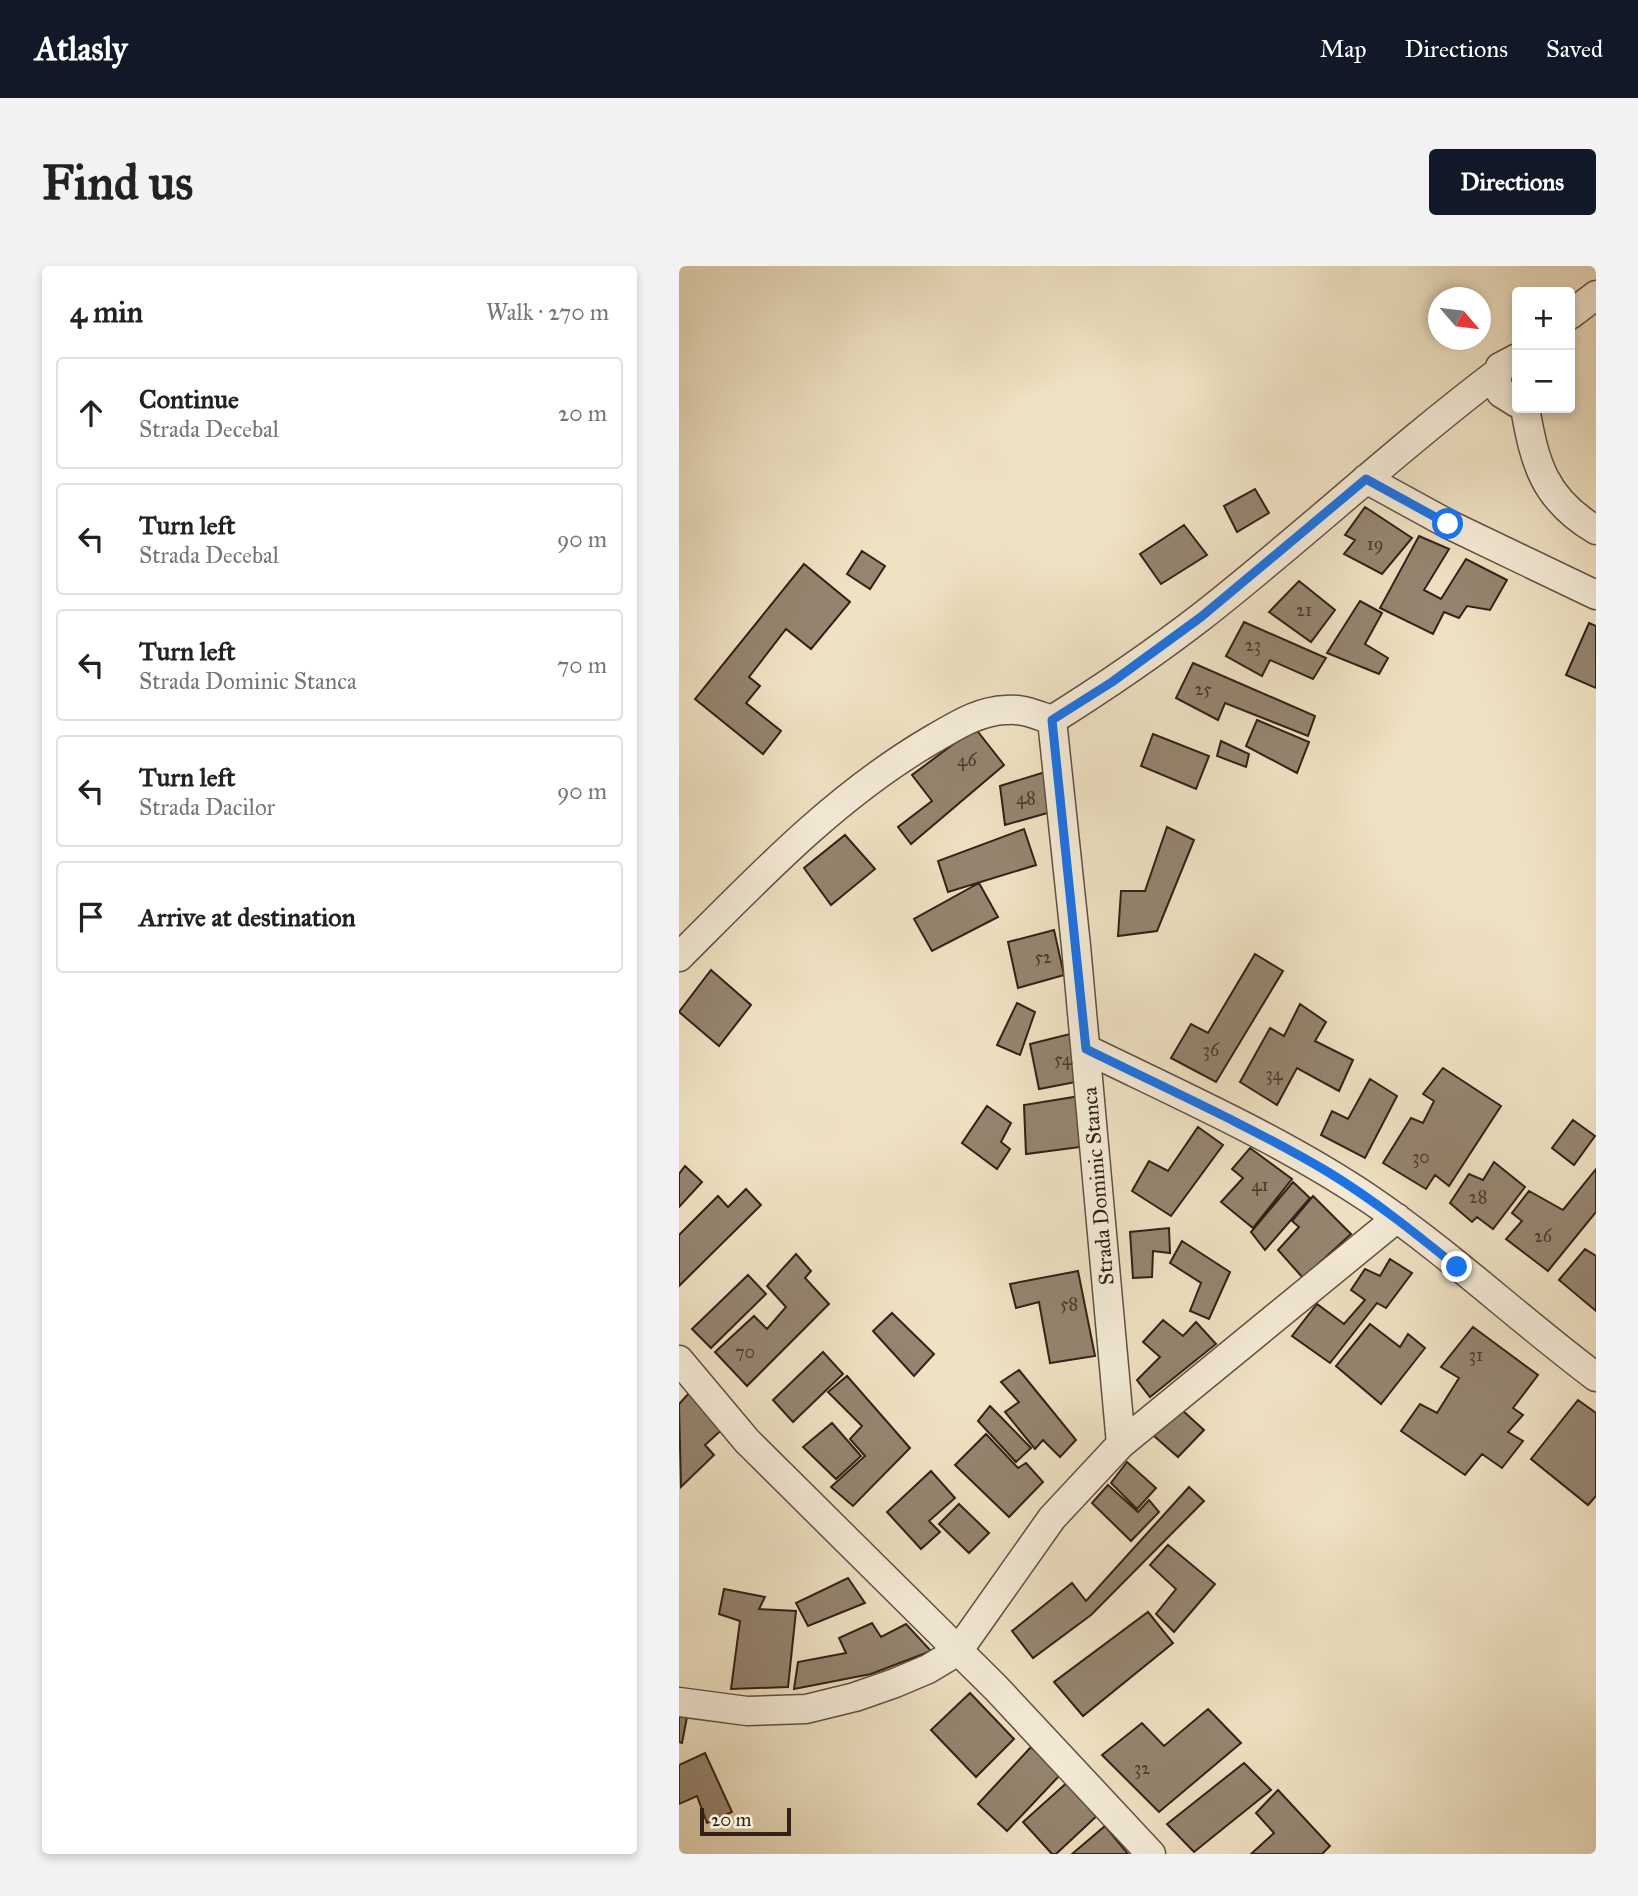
<!DOCTYPE html>
<html lang="en">
<head>
<meta charset="utf-8">
<style>
	body { margin:0; font-family:"IM FELL Great Primer",serif; background:#f2f2f2; color:#222 }
	.controls { position:absolute; right:21px; top:21px; display:grid; overflow:hidden; border-radius:7px; box-shadow:0 4px 10px #0003 }
	.controls button { width:63px; height:63px; display:grid; place-items:center; padding:0; border:0; border-bottom:2px solid #e0e0e0; background:#fff; color:#222; font:35px sans-serif }
	.compass { position:absolute; left:749px; top:21px; width:63px; height:63px; border-radius:50%; background:#fff; box-shadow:0 4px 10px #0003; rotate:118deg }
	.scale { position:absolute; left:21px; bottom:18px; width:91px; box-sizing:border-box; padding-left:7px; border:4px solid #332017; border-top:0; font-size:19px; line-height:24px; white-space:nowrap; color:#332017; -webkit-text-stroke:5px #f5ecd8; paint-order:stroke }
	.stop { position:absolute; width:21px; height:21px; margin:-16px; border:5px solid #1a73e8; border-radius:50%; background:#fff }
	.stop.end { background:#1a73e8; border-color:#fff; box-shadow:0 2px 7px #0008 }
	.list { margin:0; padding:0; list-style:none }
	h2 { display:flex; justify-content:space-between; align-items:center; height:91px; margin:0; padding:0 28px; font-size:30px }
	h2 small { font-size:23px; font-weight:400; color:#767676 }
	.list li { display:grid; grid-template-columns:46px 1fr auto; gap:21px; align-items:center; box-sizing:border-box; height:112px; margin:0 14px 14px; padding:0 14px; border:2px solid #e0e0e0; border-radius:7px }
	.list b { display:block; font-size:26px; white-space:nowrap }
	.list p { margin:0; font-size:23px; white-space:nowrap; color:#767676 }
	.list em { font-size:23px; font-style:normal; color:#767676 }
	.icon { flex:none; width:38px; height:38px; fill:none; stroke:currentColor; stroke-width:2; stroke-linecap:round; stroke-linejoin:round }
	.map { position:relative; flex:none; width:917px; height:1588px; overflow:hidden; border-radius:7px }
	header { display:flex; align-items:center; gap:42px; box-sizing:border-box; height:98px; padding:0 35px; background:#111827; color:#fff }
	header strong { font-size:33px }
	nav { display:flex; gap:38px; margin-inline-start:auto; font-size:24px }
	.intro { display:flex; align-items:center; justify-content:space-between; box-sizing:border-box; height:168px; padding:0 42px }
	h1 { margin:0; font-size:49px }
	.button { padding:18px 32px; border-radius:7px; background:#111827; color:#fff; font-size:24px; font-weight:700 }
	main { display:flex; gap:42px; padding:0 42px }
	aside { flex:1; background:#fff; border-radius:7px; box-shadow:0 4px 10px #0003 }
	.map>svg:first-child { display:block }
	.building { fill:#958570; stroke:#332017; stroke-width:2 }
	.lines { fill:none; stroke-linecap:round; stroke-linejoin:round }
	.street-casing { stroke:#625042; stroke-width:31 }
	.street { stroke:#f5ecd8; stroke-width:28 }
	.route { stroke:#1a73e8; stroke-width:9 }
	.labels { text-anchor:middle; stroke-width:5; stroke-linejoin:round; paint-order:stroke }
	.number-label { font-size:18px; fill:#4c392d }
	.street-label { font-size:21px; fill:#332017; stroke:#f5ecd8 }
</style>
</head>
<body>
<header>
<strong>Atlasly</strong>
<nav><a>Map</a><a>Directions</a><a>Saved</a></nav>
</header>
<div class="intro"><h1>Find us</h1><a class="button">Directions</a></div>
<main>
<aside>
<h2>4 min<small>Walk · 270 m</small></h2>
<ul class="list">
<li><svg class="icon" aria-label="ahead" viewBox="0 0 24 24"><path d="M12 20V5M6 11l6-6 6 6"/></svg><div><b>Continue</b><p>Strada Decebal</p></div><em>20 m</em></li>
<li><svg class="icon" aria-label="left" viewBox="0 0 24 24"><path d="M17 20v-9H6M10 6l-5 5 5 5"/></svg><div><b>Turn left</b><p>Strada Decebal</p></div><em>90 m</em></li>
<li><svg class="icon" aria-label="left" viewBox="0 0 24 24"><path d="M17 20v-9H6M10 6l-5 5 5 5"/></svg><div><b>Turn left</b><p>Strada Dominic Stanca</p></div><em>70 m</em></li>
<li><svg class="icon" aria-label="left" viewBox="0 0 24 24"><path d="M17 20v-9H6M10 6l-5 5 5 5"/></svg><div><b>Turn left</b><p>Strada Dacilor</p></div><em>90 m</em></li>
<li><svg class="icon" aria-label="arrive" viewBox="0 0 24 24"><path d="M6 21V4h12l-3 4 3 4H6"/></svg><div><b>Arrive at destination</b></div></li>
</ul>
</aside>
<div class="map">
<svg width="917" height="1588" viewBox="0 0 917 1588">
	<rect width="100%" height="100%" fill="#efe2c3"/>
	<filter id="stains"><feTurbulence type="fractalNoise" baseFrequency=".00286" numOctaves="4"/><feColorMatrix values="0 0 0 0 .2 0 0 0 0 .09 0 0 0 0 .02 0 0 0 .5 -.17"/></filter>
	<radialGradient id="worn" r=".72"><stop offset=".6" stop-color="#630" stop-opacity="0"/><stop offset="1" stop-color="#630" stop-opacity=".3"/></radialGradient>
	<path class="building" d="M 576,223 L 590,247 L 558,266 L 545,240 Z
		M 686,241 L 733,272 L 703,308 L 665,288 L 676,274 L 666,269 Z
		M 505,259 L 528,289 L 482,318 L 461,288 Z
		M 740,270 L 770,283 L 745,324 L 762,333 L 787,293 L 828,314 L 811,344 L 788,340 L 780,352 L 765,346 L 754,368 L 701,342 Z
		M 183,285 L 206,300 L 191,323 L 168,308 Z
		M 125,298 L 171,336 L 132,383 L 107,363 L 70,411 L 81,420 L 67,437 L 102,465 L 84,488 L 16,433 Z
		M 620,315 L 656,344 L 632,376 L 590,346 Z
		M 681,335 L 703,347 L 686,378 L 709,392 L 700,408 L 648,387 Z
		M 565,356 L 647,392 L 634,413 L 591,394 L 583,410 L 547,390 Z
		M 910,357 L 917,360 L 917,422 L 887,409 Z
		M 514,397 L 636,450 L 629,470 L 546,437 L 539,454 L 497,432 Z
		M 578,454 L 630,476 L 618,507 L 567,480 Z
		M 296,462 L 325,499 L 232,578 L 219,561 L 253,535 L 233,509 Z
		M 474,468 L 530,490 L 517,523 L 462,500 Z
		M 542,475 L 570,488 L 567,501 L 538,490 Z
		M 366,506 L 372,546 L 326,559 L 321,520 Z
		M 488,561 L 515,574 L 478,665 L 439,670 L 442,625 L 466,625 Z
		M 345,563 L 357,599 L 269,626 L 259,595 Z
		M 166,569 L 196,603 L 152,639 L 125,602 Z
		M 300,617 L 319,651 L 253,685 L 235,653 Z
		M 375,664 L 385,709 L 339,722 L 329,676 Z
		M 576,688 L 604,705 L 537,816 L 492,792 L 512,758 L 529,767 Z
		M 32,704 L 72,739 L 40,780 L 0,746 Z
		M 338,737 L 356,746 L 341,789 L 318,779 Z
		M 621,738 L 647,756 L 636,775 L 674,794 L 660,825 L 618,802 L 598,839 L 561,816 L 591,762 L 605,770 Z
		M 395,767 L 402,815 L 360,823 L 351,778 Z
		M 764,802 L 822,840 L 770,920 L 756,909 L 747,923 L 704,897 L 732,852 L 744,857 L 755,835 L 744,828 Z
		M 691,813 L 718,830 L 686,892 L 642,869 L 653,845 L 669,853 Z
		M 401,830 L 409,880 L 347,888 L 345,839 Z
		M 308,840 L 332,857 L 322,876 L 331,883 L 318,903 L 283,877 Z
		M 894,854 L 916,870 L 895,899 L 873,882 Z
		M 519,861 L 544,879 L 492,950 L 453,925 L 470,895 L 489,905 Z
		M 571,882 L 613,913 L 574,962 L 542,936 L 564,912 L 553,903 Z
		M 815,896 L 846,921 L 814,963 L 798,951 L 793,956 L 771,937 L 790,908 L 804,914 Z
		M 6,900 L 23,916 L 0,941 L 0,908 Z
		M 917,903 L 917,946 L 869,1005 L 827,973 L 843,955 L 833,947 L 850,925 L 884,944 Z
		M 614,916 L 631,932 L 586,984 L 572,966 Z
		M 67,923 L 82,939 L 0,1020 L 0,969 L 39,930 L 49,941 Z
		M 634,930 L 672,968 L 624,1012 L 599,984 L 620,961 L 613,955 Z
		M 490,962 L 491,987 L 474,985 L 473,1011 L 454,1012 L 451,966 Z
		M 503,975 L 551,1006 L 530,1053 L 511,1045 L 522,1017 L 491,997 Z
		M 906,983 L 917,990 L 917,1045 L 880,1014 Z
		M 117,988 L 132,1005 L 126,1012 L 150,1038 L 68,1120 L 36,1086 L 75,1050 L 88,1063 L 107,1041 L 88,1020 Z
		M 711,993 L 733,1007 L 707,1042 L 698,1037 L 651,1097 L 613,1070 L 638,1038 L 665,1058 L 686,1034 L 672,1024 L 686,1003 L 701,1010 Z
		M 399,1005 L 416,1090 L 371,1097 L 360,1036 L 337,1042 L 331,1018 Z
		M 69,1009 L 87,1028 L 32,1082 L 13,1063 Z
		M 213,1047 L 255,1088 L 235,1110 L 194,1065 Z
		M 484,1054 L 504,1070 L 517,1056 L 537,1078 L 471,1131 L 458,1114 L 481,1091 L 464,1076 Z
		M 691,1058 L 721,1081 L 729,1068 L 746,1082 L 702,1138 L 657,1100 Z
		M 794,1061 L 859,1109 L 834,1142 L 844,1149 L 829,1166 L 844,1175 L 823,1202 L 803,1188 L 786,1209 L 722,1165 L 741,1138 L 758,1147 L 780,1112 L 762,1101 Z
		M 144,1086 L 164,1108 L 114,1156 L 94,1134 Z
		M 340,1104 L 397,1174 L 381,1191 L 364,1174 L 356,1183 L 326,1146 L 340,1136 L 322,1116 Z
		M 168,1110 L 231,1182 L 174,1240 L 152,1221 L 186,1190 L 171,1173 L 183,1160 L 149,1126 Z
		M 13,1124 L 48,1159 L 26,1179 L 35,1189 L 2,1221 L 0,1138 Z
		M 899,1134 L 917,1147 L 917,1230 L 909,1239 L 852,1193 Z
		M 311,1140 L 352,1182 L 337,1196 L 299,1155 Z
		M 503,1144 L 525,1164 L 499,1191 L 475,1170 Z
		M 153,1157 L 182,1190 L 157,1213 L 124,1181 Z
		M 307,1168 L 339,1202 L 347,1197 L 364,1216 L 330,1251 L 276,1199 Z
		M 448,1196 L 477,1222 L 458,1243 L 432,1217 Z
		M 252,1205 L 276,1232 L 250,1255 L 261,1266 L 242,1283 L 208,1246 Z
		M 429,1219 L 459,1246 L 470,1234 L 480,1246 L 452,1275 L 413,1237 Z
		M 510,1221 L 525,1235 L 412,1349 L 354,1392 L 333,1365 L 393,1317 L 407,1335 Z
		M 280,1238 L 310,1267 L 290,1287 L 260,1258 Z
		M 489,1279 L 536,1318 L 495,1366 L 477,1348 L 497,1323 L 471,1299 Z
		M 169,1312 L 186,1337 L 129,1360 L 117,1337 Z
		M 45,1323 L 86,1331 L 80,1343 L 117,1345 L 109,1421 L 52,1423 L 61,1355 L 40,1348 Z
		M 469,1346 L 494,1377 L 404,1450 L 375,1416 Z
		M 193,1357 L 202,1371 L 227,1358 L 252,1385 L 192,1408 L 115,1423 L 119,1396 L 167,1387 L 160,1372 Z
		M 291,1427 L 335,1473 L 297,1511 L 252,1464 Z
		M 529,1443 L 562,1477 L 480,1546 L 423,1489 L 463,1457 L 485,1480 Z
		M 0,1450 L 8,1451 L 3,1477 L 0,1476 Z
		M 352,1481 L 381,1509 L 328,1565 L 299,1538 Z
		M 26,1487 L 53,1546 L 28,1557 L 18,1530 L 0,1538 L 0,1499 Z
		M 565,1497 L 592,1524 L 515,1586 L 488,1558 Z
		M 392,1513 L 422,1546 L 377,1588 L 373,1588 L 344,1556 Z
		M 599,1524 L 651,1580 L 643,1588 L 572,1588 L 595,1567 L 577,1547 Z
		M 426,1560 L 449,1588 L 393,1588 Z"/>
	<g class="lines">
		<defs>
			<path id="street" d="M 891,49 L 917,29
				M 838,92 L 821,101 L 817,115 L 822,127 L 838,137
				M 846,142 C 856,198 865,233 917,264
				M 687,213 L 769,258 L 917,329
				M 373,454 L 397,680 L 442,1178
				M 373,454 C 424,422 474,388 522,351 C 623,272 716,184 818,107
				M 0,691 C 79,612 156,530 254,473 C 277,460 299,445 327,444 C 343,442 358,449 373,454
				M 407,783 C 503,830 603,874 692,934 C 771,988 841,1054 917,1111
				M 0,1094 L 68,1175 L 317,1422 L 472,1588
				M 0,1436 L 68,1445 L 127,1443 L 176,1431 L 216,1417 L 249,1403 L 279,1385 L 373,1252 L 442,1178 L 718,952"/>
		</defs>
		<use href="#street" class="street-casing"/>
		<use href="#street" class="street"/>
	</g>
	<g class="lines">
		<path class="route" d="M 769,258 L 687,213 L 522,351 L 433,416 L 373,454 L 407,783 C 488,823 571,860 649,906 C 695,934 736,967 778,1001"/>
	</g>
	<g class="labels">
		<g class="number-label">
			<text x="696" y="284">19</text>
			<text x="625" y="350">21</text>
			<text x="574" y="385">23</text>
			<text x="524" y="429">25</text>
			<text x="288" y="500">46</text>
			<text x="347" y="538">48</text>
			<text x="364" y="697">52</text>
			<text x="532" y="790">36</text>
			<text x="384" y="799">54</text>
			<text x="595" y="814">34</text>
			<text x="742" y="897">30</text>
			<text x="581" y="925">41</text>
			<text x="799" y="937">28</text>
			<text x="864" y="976">26</text>
			<text x="390" y="1044">58</text>
			<text x="66" y="1092">70</text>
			<text x="797" y="1095">31</text>
			<text x="463" y="1508">32</text>
		</g>
		<g class="street-label">
			<text transform="translate(419 920) rotate(-95)" y="7">Strada Dominic Stanca</text>
		</g>
	</g>
	<rect width="100%" height="100%" filter="url(#stains)"/>
	<rect width="100%" height="100%" fill="url(#worn)"/>
</svg>
<div class="controls">
<button>+</button>
<button>−</button>
</div>
<svg class="compass" viewBox="-18 -18 36 36"><path d="M0-13l5 13h-10z" fill="#e53935"/><path d="M0 13l5-13h-10z" fill="#767676"/></svg>
<div class="scale">20 m</div>
<div class="stop" style="left:769px;top:258px"></div>
<div class="stop end" style="left:778px;top:1001px"></div>
</div>
</main>
</body>
</html>
